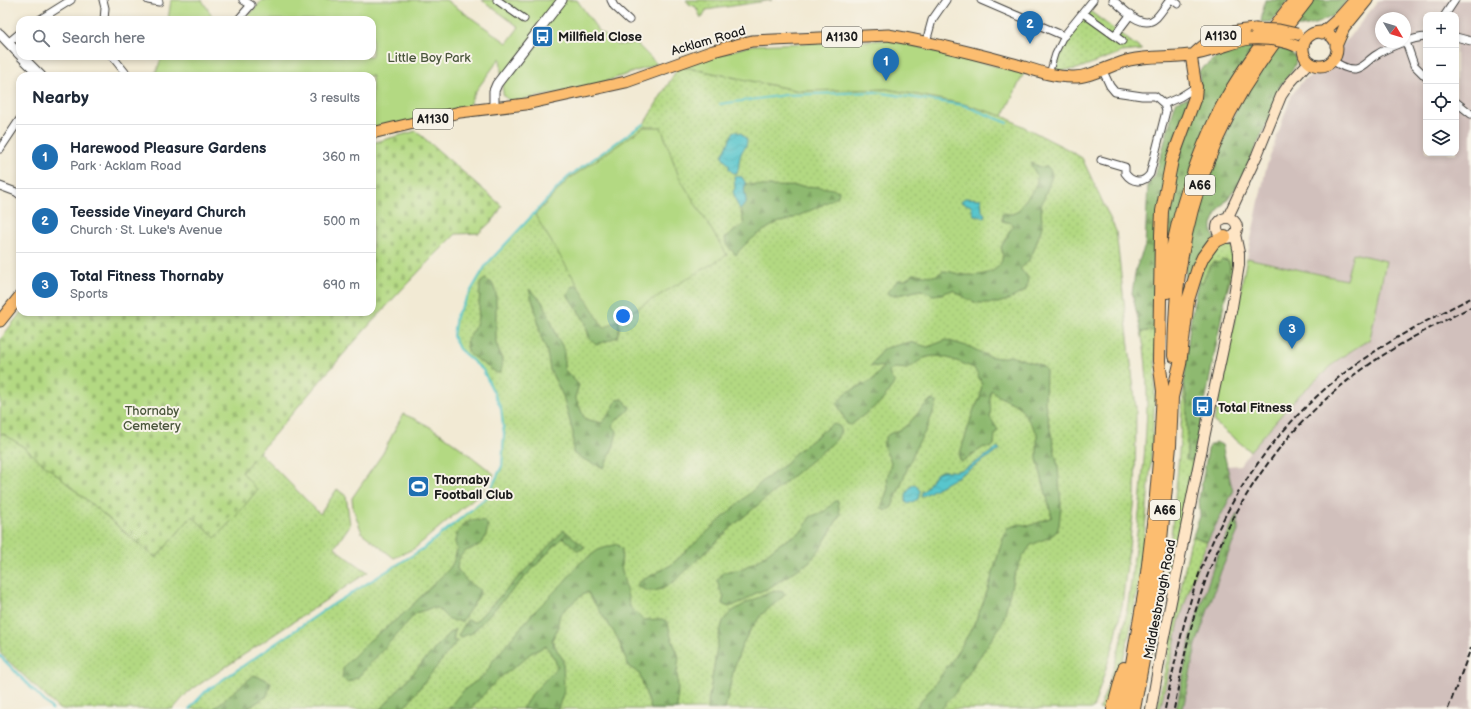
<!DOCTYPE html>
<html lang="en">
<head>
<meta charset="utf-8">
<style>
	body { margin:0; font-family:"Balsamiq Sans",sans-serif; background:#f6f6f7; color:#1f2937 }
	.controls { position:absolute; right:12px; top:12px; display:grid; overflow:hidden; border-radius:8px; box-shadow:0 2px 6px #0003 }
	.controls button { width:36px; height:36px; display:grid; place-items:center; padding:0; border:0; border-bottom:1px solid #e0e1e3; background:#fff; color:#1f2937; font:20px sans-serif }
	.compass { position:absolute; left:1375px; top:12px; width:36px; height:36px; border-radius:50%; background:#fff; box-shadow:0 2px 6px #0003; rotate:128deg }
	.you { position:absolute; left:623px; top:316px; width:14px; height:14px; margin:-10px; border:3px solid #fff; border-radius:50%; background:#1a73e8; box-shadow:0 0 0 6px #1a73e833 }
	.badge { display:grid; place-items:center; width:26px; height:26px; border-radius:50%; background:#1f6fb2; color:#fff; font-size:13px; font-weight:700 }
	.pin { position:absolute; translate:-50% -33px; filter:drop-shadow(0 1px 2px #0008) }
	.pin::after { content:''; position:absolute; top:21px; width:14px; height:12px; background:inherit; clip-path:polygon(0 0,100% 0,50% 100%) }
	.list { margin:0; padding:0; list-style:none }
	h2 { display:flex; justify-content:space-between; align-items:center; height:52px; margin:0; padding:0 16px; font-size:17px }
	h2 small { font-size:13px; font-weight:400; color:#747a83 }
	.list li { display:grid; grid-template-columns:26px 1fr auto; gap:12px; align-items:center; box-sizing:border-box; height:64px; padding:0 16px; border-top:1px solid #e0e1e3 }
	.list b { display:block; font-size:15px; white-space:nowrap }
	.list p { margin:0; font-size:13px; white-space:nowrap; color:#747a83 }
	.list em { font-size:13px; font-style:normal; color:#747a83 }
	.icon { flex:none; width:22px; height:22px; fill:none; stroke:currentColor; stroke-width:2; stroke-linecap:round; stroke-linejoin:round }
	.map { position:relative; flex:none; width:1471px; height:709px; overflow:hidden }
	.search { position:absolute; background:#fff; box-shadow:0 2px 6px #0003; left:16px; top:16px; width:360px; height:44px; display:flex; align-items:center; gap:10px; box-sizing:border-box; padding:0 14px; border-radius:12px; color:#747a83; font-size:15px }
	.panel { position:absolute; background:#fff; box-shadow:0 2px 6px #0003; left:16px; top:72px; width:360px; height:244px; border-radius:12px }
	.map>svg:first-child { display:block }
	.industrial { fill:#d1c0bc; fill-rule:evenodd }
	.grass { fill:url(#grass-dots); stroke:#687a4f }
	.forest { fill:url(#forest-firs); stroke:#556a46 }
	.cemetery { fill:url(#cemetery-stones); stroke:#687a4f }
	.park { fill:#b3d982; stroke:#687a4f }
	.water { fill:url(#water-waves); stroke:#3a7174 }
	.lines { fill:none; stroke-linecap:round; stroke-linejoin:round }
	.stream { stroke:#58c6cd; stroke-width:2 }
	.pedestrian-casing { stroke:#3c3b38; stroke-width:7 }
	.minor-casing { stroke:#3c3b38; stroke-width:9 }
	.tertiary-casing { stroke:#3c3b38; stroke-width:11 }
	.secondary-casing { stroke:#3c3b38; stroke-width:12 }
	.primary-casing { stroke:#3c3b38; stroke-width:13 }
	.trunk-casing { stroke:#3c3b38; stroke-width:14 }
	.pedestrian { stroke:#fff; stroke-width:5 }
	.minor { stroke:#fff; stroke-width:7 }
	.tertiary { stroke:#fff; stroke-width:9 }
	.secondary { stroke:#fee5c5; stroke-width:10 }
	.primary { stroke:#fcbd6f; stroke-width:11 }
	.trunk { stroke:#fcbd6f; stroke-width:12 }
	.rail { stroke:#1c1c1c; stroke-width:2; stroke-dasharray:6 3; stroke-linecap:butt }
	.primary-bridge-casing { stroke:#3c3b38; stroke-width:13; stroke-linecap:butt }
	.primary-bridge { stroke:#fcbd6f; stroke-width:11 }
	.labels { text-anchor:middle; stroke-width:4; stroke-linejoin:round; paint-order:stroke }
	.shield { fill:#f7f3e8; stroke:#5e5c59; stroke-width:1 }
	.shield-label { font-size:12px; font-weight:bold; fill:#1c1c1c }
	.poi-label { font-size:13px; font-weight:bold; fill:#1c1c1c; stroke:#f7f3e8; text-anchor:start }
	.street-label { font-size:13px; fill:#1c1c1c; stroke:#f7f3e8 }
	.park-label { font-size:13px; fill:#49553b; stroke:#f7f3e8 }
</style>
</head>
<body>
<div class="map">
<svg width="1471" height="709" viewBox="0 0 1471 709">
	<defs>
		<pattern id="grass-dots" width="8" height="8" patternUnits="userSpaceOnUse"><rect width="8" height="8" fill="#b3d982"/><path d="M2 2h.1M6 6h.1" fill="none" stroke="#99ba70" stroke-width="1.8" stroke-linecap="round"/></pattern>
		<pattern id="forest-firs" width="22" height="20" patternUnits="userSpaceOnUse"><rect width="22" height="20" fill="#8eb970"/><path d="M5 1l3.5 6h-7zM16 11l3.5 6h-7z" fill="#7a9e60"/></pattern>
		<pattern id="cemetery-stones" width="16" height="16" patternUnits="userSpaceOnUse"><rect width="16" height="16" fill="#b3d982"/><path d="M2 7V4a2 2 0 0 1 4 0v3zM10 15v-3a2 2 0 0 1 4 0v3z" fill="#99ba70"/></pattern>
		<pattern id="water-waves" width="16" height="10" patternUnits="userSpaceOnUse"><rect width="16" height="10" fill="#58c6cd"/><path d="M0 5q4-4 8 0t8 0" fill="none" stroke="#4caaaf"/></pattern>
	</defs>
	<rect width="100%" height="100%" fill="#f7f3e8"/>
	<filter id="ink" filterUnits="userSpaceOnUse"><feTurbulence type="fractalNoise" baseFrequency=".025" numOctaves="2"/><feDisplacementMap in="SourceGraphic" scale="8" xChannelSelector="R" yChannelSelector="G"/><feConvolveMatrix kernelMatrix="1 2 1 2 8 2 1 2 1" color-interpolation-filters="sRGB"/></filter>
	<filter id="wash" filterUnits="userSpaceOnUse"><feTurbulence type="fractalNoise" baseFrequency=".012" numOctaves="4" result="noise"/><feDisplacementMap in="SourceGraphic" scale="16" xChannelSelector="R" yChannelSelector="G"/><feGaussianBlur stdDeviation="0.9" result="paint"/><feColorMatrix in="noise" values="0 0 0 0 0 0 0 0 0 0 0 0 0 0 0 0 0 1.4 0 .05"/><feComposite in="paint" operator="in"/></filter>
	<g filter="url(#wash)">
		<rect width="100%" height="100%" fill="#f2ead4"/>
		<path class="industrial" d="M 1379,0 L 1471,0 L 1471,709 L 1160,709 L 1179,622 L 1188,592 L 1207,542 L 1233,492 L 1227,466 L 1240,465 L 1250,451 L 1295,399 L 1340,358 L 1370,339 L 1385,261 L 1346,280 L 1247,258 L 1266,168 L 1291,96 L 1304,79 L 1319,74 ZM 1426,15 L 1456,15 L 1456,153 L 1426,153 ZM 1381,18 L 1405,18 L 1405,42 L 1381,42 Z"/>
		<path class="grass" d="M 686,0 L 772,0 L 706,10 L 703,17 L 701,18 L 696,7 L 689,4 Z
			M 1087,9 L 1142,50 L 1122,52 L 1077,69 L 1055,71 C 1060,47 1074,29 1087,9 Z
			M 679,66 L 800,91 L 887,89 L 964,104 L 1003,116 L 1067,149 L 1082,158 L 1116,231 L 1136,408 L 1135,498 L 1122,605 L 1115,640 L 1093,709 L 189,709 L 206,691 L 332,605 L 424,548 L 487,497 L 502,466 L 504,434 L 501,408 L 483,370 L 459,349 L 453,336 L 456,316 L 486,265 L 568,177 L 637,128 L 644,124 Z
			M 1223,244 C 1225,244 1228,244 1230,245 C 1241,252 1229,285 1226,295 L 1230,266 L 1228,261 C 1213,264 1208,270 1202,283 L 1198,281 L 1211,251 L 1214,248 Z
			M 1156,330 C 1156,377 1154,425 1150,472 C 1146,523 1141,575 1131,626 C 1126,653 1116,681 1109,708 L 1108,709 L 1099,709 C 1107,689 1114,669 1119,648 C 1126,621 1130,593 1133,565 C 1138,529 1141,494 1144,459 C 1147,417 1150,373 1141,332 Z
			M 1184,382 C 1187,407 1189,434 1186,459 L 1194,460 L 1154,658 L 1172,528 L 1178,467 Z
			M 2,432 L 21,445 L 44,464 L 156,558 L 192,516 L 215,537 L 237,515 L 242,472 L 259,452 L 320,514 L 337,489 L 346,496 L 350,525 L 335,547 L 339,552 L 368,572 L 188,692 L 173,709 L 59,709 L 0,653 L 0,435 Z
			M 1193,536 L 1207,542 L 1193,577 L 1179,622 L 1160,709 L 1157,709 L 1184,573 L 1190,544 Z"/>
		<path class="forest" d="M 1265,0 L 1289,0 L 1272,22 L 1261,22 Z
			M 1314,0 L 1347,0 C 1343,5 1339,11 1334,15 C 1325,21 1305,29 1294,27 Z
			M 1244,46 L 1245,47 L 1253,47 L 1166,264 L 1166,222 L 1174,173 L 1200,88 L 1199,71 L 1221,53 Z
			M 1277,47 C 1310,55 1292,70 1279,88 L 1282,90 L 1239,184 L 1218,211 L 1212,224 L 1212,232 L 1215,238 L 1180,318 L 1189,240 L 1209,170 L 1239,104 Z
			M 1191,97 L 1175,140 L 1156,330 L 1141,332 L 1132,293 L 1136,268 L 1145,246 L 1148,184 L 1155,176 L 1174,108 L 1177,101 Z
			M 1031,163 L 1043,168 L 1047,166 L 1051,171 L 1052,176 L 1041,206 L 1042,227 L 1034,250 L 1028,262 L 1020,269 L 1028,277 L 1027,287 L 1025,291 L 1008,300 L 998,303 L 977,303 L 965,298 L 953,290 L 941,294 L 933,295 L 921,290 L 898,295 L 889,295 L 887,292 L 898,280 L 905,280 L 914,274 C 920,274 927,276 933,276 C 937,276 940,272 944,271 C 951,271 959,275 966,275 C 984,277 1009,270 1001,247 L 1013,225 L 1012,223 L 1002,221 L 1002,213 L 1012,214 L 1019,211 C 1020,202 1035,193 1037,181 C 1038,173 1032,169 1031,163 Z
			M 746,184 C 753,184 760,186 767,186 C 786,187 822,184 839,191 L 838,196 C 823,205 808,212 791,219 C 787,222 781,221 777,223 C 762,231 745,242 736,255 L 726,244 L 725,238 L 744,224 L 740,209 C 750,202 741,193 746,184 Z
			M 1222,260 L 1228,261 L 1230,266 L 1228,283 L 1194,460 L 1186,460 L 1187,450 L 1187,403 L 1184,382 L 1190,323 L 1198,281 L 1202,283 L 1207,272 L 1213,262 L 1219,263 Z
			M 485,279 L 492,283 L 496,293 L 496,343 L 502,360 L 501,372 L 497,373 L 469,354 L 466,342 L 477,323 L 479,308 L 480,283 Z
			M 577,286 C 586,294 616,313 619,321 C 620,326 619,333 617,337 L 596,345 L 589,338 L 585,321 L 568,296 L 571,287 Z
			M 529,289 L 540,299 L 547,310 L 557,337 L 564,349 L 564,369 L 579,385 L 575,397 L 585,419 L 602,423 L 610,413 L 617,400 L 623,399 L 630,408 C 626,416 618,415 613,426 L 617,431 L 614,445 L 604,468 L 585,460 L 573,453 L 573,433 L 563,396 L 550,370 L 547,352 L 541,337 L 537,316 Z
			M 946,340 L 970,347 L 988,356 L 999,358 L 1010,356 L 1038,364 L 1046,369 L 1045,404 L 1058,467 L 1061,505 L 1059,525 L 1057,531 L 1050,537 L 1031,545 L 1022,558 L 1013,579 L 1003,622 L 956,692 L 941,709 L 915,709 C 940,677 967,644 982,606 C 992,581 997,553 1007,528 L 1020,524 L 1029,526 L 1052,517 L 1037,459 L 1037,433 L 1019,406 L 1000,397 L 991,390 C 988,399 992,407 990,417 L 998,430 L 995,434 L 994,445 L 991,448 L 984,447 L 961,462 L 959,457 L 961,450 L 974,409 L 980,398 L 982,383 L 974,368 C 960,363 942,353 928,357 C 920,358 916,365 909,368 C 901,371 896,364 889,372 L 891,378 L 895,382 L 882,401 L 851,425 L 847,424 L 837,403 L 846,393 L 874,379 L 883,367 L 871,366 L 882,349 L 910,342 L 928,347 Z
			M 934,400 L 937,403 L 925,432 L 916,447 L 892,507 L 886,511 L 881,508 L 888,488 L 887,479 L 891,462 C 888,454 881,447 885,439 C 887,432 898,432 903,428 C 911,423 921,408 929,401 Z
			M 832,424 L 838,425 L 841,429 L 840,433 L 835,441 L 735,524 L 676,580 L 664,588 L 654,591 L 647,591 L 637,586 L 639,582 L 671,565 L 764,480 L 786,464 L 794,454 Z
			M 1216,442 L 1222,445 L 1233,492 L 1207,542 L 1193,536 L 1200,516 L 1199,498 L 1208,450 L 1210,445 Z
			M 835,501 L 838,501 L 840,515 L 820,549 L 809,562 L 769,588 L 754,594 L 744,601 L 729,607 L 722,604 L 724,596 L 720,590 L 717,580 L 724,572 L 741,569 L 759,560 L 778,545 L 802,531 L 810,517 L 825,511 Z
			M 1237,514 L 1238,531 L 1221,571 L 1196,645 L 1183,709 L 1176,709 L 1192,632 L 1216,559 Z
			M 475,520 L 484,521 L 488,525 C 487,529 487,535 485,538 C 477,554 459,543 457,569 C 466,579 465,582 479,589 L 480,594 L 462,621 C 449,621 446,618 438,608 L 431,608 L 416,613 L 358,677 L 348,682 L 342,678 L 344,666 L 369,641 L 402,615 L 449,569 L 453,563 L 457,550 L 455,542 L 456,535 L 467,521 Z
			M 564,530 L 585,547 L 578,551 L 563,537 L 471,634 L 468,634 L 460,638 L 458,636 L 467,620 L 475,622 Z
			M 617,544 L 622,549 L 621,566 L 630,607 L 643,620 L 662,619 L 668,622 L 670,634 L 679,657 L 677,673 L 678,687 L 677,709 L 651,709 L 639,673 L 629,667 L 617,637 L 587,592 L 577,599 L 560,614 L 558,623 L 558,628 L 552,640 L 558,652 L 563,659 L 564,691 L 558,709 L 522,709 L 531,695 L 557,667 L 555,660 L 546,646 L 531,653 L 516,666 L 499,678 L 470,709 L 448,709 C 453,703 457,697 462,692 C 472,682 487,678 491,663 L 533,613 L 564,582 L 580,563 L 598,550 Z
			M 780,591 L 786,594 L 762,614 L 751,629 L 743,643 L 734,668 L 725,709 L 707,709 L 719,635 L 723,621 L 731,612 L 748,602 L 771,592 Z
			M 455,629 L 453,641 L 457,641 L 403,709 L 381,709 L 449,633 Z
			M 254,675 L 271,682 L 267,696 L 247,709 L 213,709 Z"/>
		<path class="cemetery" d="M 416,131 L 502,206 L 495,218 L 479,233 L 456,234 C 380,308 312,391 242,472 L 257,490 L 237,515 L 215,538 L 192,516 L 156,558 L 21,445 L 2,433 L 0,435 L 0,340 L 21,312 L 372,312 L 372,143 Z"/>
		<path class="park" d="M 171,0 L 202,0 L 212,16 L 217,20 L 168,20 Z
			M 262,0 L 446,0 L 507,43 L 519,27 L 482,0 L 577,0 L 598,30 L 617,45 L 636,43 L 657,64 L 589,87 L 516,101 C 511,101 507,100 504,96 C 502,94 501,65 500,58 L 475,92 L 466,111 L 372,130 L 372,76 L 153,76 L 157,70 L 162,56 L 372,56 L 372,20 L 245,20 Z
			M 890,40 L 1024,73 L 1003,116 L 964,104 L 887,89 L 800,91 L 679,66 L 753,45 Z
			M 644,127 L 661,127 L 679,177 L 727,255 L 604,328 L 535,215 L 569,179 Z
			M 1353,253 L 1386,261 L 1370,339 L 1340,358 L 1295,399 L 1250,451 L 1214,422 L 1247,258 L 1346,280 Z
			M 403,414 C 438,427 465,452 494,474 L 481,492 L 415,548 L 394,558 L 362,533 L 353,508 L 352,498 L 383,453 Z"/>
		<path class="water" d="M 734,131 L 741,133 L 747,140 C 747,147 743,148 741,154 C 738,160 740,167 737,173 L 733,173 L 729,169 L 729,166 L 722,156 Z
			M 734,176 L 742,177 L 746,184 C 742,191 747,196 746,204 L 740,209 L 736,202 L 733,191 L 735,189 Z
			M 965,198 L 981,199 L 982,211 L 985,214 L 984,218 L 974,215 L 971,206 L 961,202 L 962,200 Z
			M 998,447 L 1000,450 L 957,477 L 921,497 L 922,492 C 930,487 931,475 941,471 C 946,470 952,472 957,471 C 972,467 986,455 998,447 Z
			M 915,484 L 920,491 L 918,499 L 908,504 L 906,502 L 906,494 L 912,485 Z"/>
		<g class="lines">
			<path class="stream" d="M 720,104 L 785,95 L 875,92 L 963,105 L 1008,123
				M 0,656 L 52,709
				M 189,709 L 206,691 L 332,605 L 424,548 L 487,497 L 502,466 L 504,434 L 501,408 L 483,370 L 459,349 L 453,336 L 456,316 L 486,265 L 568,177 L 637,128 L 644,124"/>
		</g>
	</g>
	<g filter="url(#ink)">
		<g class="lines">
			<defs>
				<path id="pedestrian" d="M 1049,74 L 1055,54 L 1064,36"/>
				<path id="minor" d="M 103,0 L 105,8 L 104,20
					M 148,0 L 159,2
					M 497,0 L 524,19
					M 611,0 L 614,6 L 629,20
					M 981,0 L 1064,36 L 1093,0
					M 1113,0 C 1124,9 1142,31 1156,18 C 1161,13 1165,6 1170,0
					M 1173,0 L 1178,4
					M 1083,13 L 1122,41
					M 1445,15 L 1455,0
					M 39,20 L 71,0
					M 238,20 L 251,5 L 243,0
					M 1115,35 L 1131,14
					M 1456,37 L 1471,41
					M 926,42 L 932,20 L 946,0
					M 1406,42 L 1414,65 L 1426,77
					M 8,43 L 20,33
					M 112,56 L 128,76
					M 1332,60 C 1339,65 1347,70 1355,69 C 1363,68 1369,59 1376,55 C 1386,48 1414,37 1426,37
					M 1456,102 L 1471,114
					M 1164,104 L 1180,97 L 1196,87
					M 0,149 L 20,119
					M 1101,160 L 1125,167 L 1125,173 C 1132,183 1143,184 1150,174 L 1166,111 L 1164,104 L 1155,96 L 1142,96 L 1115,92 L 1110,86 L 1102,69
					M 0,186 L 16,192 L 20,195"/>
				<path id="tertiary" d="M 0,34 L 20,55
					M 21,56 L 41,76
					M 494,107 L 494,91 L 497,84 L 562,0"/>
				<path id="secondary" d="M 1228,217 L 1257,155 L 1281,96 L 1289,84 L 1309,62
					M1217 228a10 10 0 1 1 20 0a10 10 0 1 1-20 0Z
					M 1151,709 L 1162,646 L 1205,433 L 1232,307 L 1239,265 L 1239,253 L 1235,234"/>
				<path id="primary" d="M1303 49a17 17 0 1 1 34 0a17 17 0 1 1-34 0Z
					M 1322,33 L 1339,18 L 1355,0
					M 1336,46 L 1344,28 L 1367,0
					M 1195,53 C 1200,49 1205,44 1210,41 C 1223,33 1240,30 1255,29
					M 1191,55 L 1196,87
					M 372,133 L 460,112 L 526,104 L 626,82 L 713,51 L 752,41 L 888,35 C 929,42 969,52 1010,63 C 1030,68 1050,77 1072,77 C 1090,78 1112,64 1130,60 C 1149,55 1171,58 1190,55 C 1210,53 1229,43 1249,39
					M 0,321 L 20,296"/>
				<path id="trunk" d="M 1167,292 C 1170,229 1200,141 1233,87 C 1251,57 1273,28 1295,0
					M 1174,356 C 1175,327 1175,297 1180,268 C 1190,197 1217,125 1258,66 C 1273,43 1290,22 1307,0
					M 1113,709 L 1124,668
					M 1124,709 L 1145,589 L 1155,507 L 1160,450 L 1163,391 L 1159,361 L 1161,235 L 1162,211 L 1172,160 L 1195,97 L 1196,87
					M 1134,709 L 1150,623 L 1160,550 L 1170,446 L 1172,397 L 1180,364 L 1188,300 L 1198,268 L 1203,257 L 1214,242 L 1225,237"/>
			</defs>
			<use href="#pedestrian" class="pedestrian-casing"/>
			<use href="#minor" class="minor-casing"/>
			<use href="#tertiary" class="tertiary-casing"/>
			<use href="#secondary" class="secondary-casing"/>
			<use href="#primary" class="primary-casing"/>
			<use href="#trunk" class="trunk-casing"/>
			<use href="#pedestrian" class="pedestrian"/>
			<use href="#minor" class="minor"/>
			<use href="#tertiary" class="tertiary"/>
			<use href="#secondary" class="secondary"/>
			<use href="#primary" class="primary"/>
			<use href="#trunk" class="trunk"/>
			<path class="rail" d="M 1165,709 C 1174,666 1183,622 1197,580 C 1229,489 1290,407 1371,354 C 1403,333 1437,315 1471,298
				M 1174,709 C 1182,669 1189,627 1203,588 C 1233,500 1288,423 1363,369 C 1397,344 1434,326 1471,307
				M 1448,709 L 1471,648"/>
			<defs>
				<path id="primary-bridge" d="M 1255,29 L 1279,30 L 1297,34
					M 1249,39 C 1266,38 1280,39 1296,46"/>
			</defs>
			<use href="#primary-bridge" class="primary-bridge-casing"/>
			<use href="#primary-bridge" class="primary-bridge"/>
		</g>
	</g>
	<defs>
		<symbol id="bus-square" viewBox="-11 -11 22 22"><rect x="-9" y="-9" width="18" height="18" rx="4" fill="#1f6fb2" stroke="#f7f3e8"/><path d="M-5-6H5V4H4V6H2V4H-2V6H-4V4H-5ZM-3.5-4V0h7V-4ZM-3.5 1.2v1.5H-2V1.2ZM2 1.2v1.5H3.5V1.2Z" fill="#fff"/></symbol>
		<symbol id="stadium-square" viewBox="-11 -11 22 22"><rect x="-9" y="-9" width="18" height="18" rx="4" fill="#1f6fb2" stroke="#f7f3e8"/><path d="M0-5a6.5 5 0 1 0 0 10a6.5 5 0 1 0 0-10ZM-3.5-1.8h7v3.6h-7Z" fill="#fff"/></symbol>
	</defs>
	<g fill-rule="evenodd">
		<use href="#bus-square" x="530" y="24" width="25" height="25"/>
		<use href="#bus-square" x="1190" y="394" width="25" height="25"/>
		<use href="#stadium-square" x="406" y="474" width="25" height="25"/>
	</g>
	<g class="labels">
		<g class="shield">
			<rect x="1201" y="26" width="40" height="20" rx="3"/>
			<rect x="822" y="27" width="40" height="20" rx="3"/>
			<rect x="413" y="109" width="40" height="20" rx="3"/>
			<rect x="1185" y="175" width="30" height="20" rx="3"/>
			<rect x="1150" y="500" width="30" height="20" rx="3"/>
		</g>
		<g class="shield-label">
			<text x="1221" y="40">A1130</text>
			<text x="842" y="41">A1130</text>
			<text x="433" y="123">A1130</text>
			<text x="1200" y="189">A66</text>
			<text x="1165" y="514">A66</text>
		</g>
		<g class="poi-label">
			<text x="558" y="41">Millfield Close</text>
			<text x="1218" y="412">Total Fitness</text>
			<text x="434" y="484">Thornaby<tspan x="434" dy="15">Football Club</tspan></text>
		</g>
		<g class="street-label">
			<text transform="translate(708 40) rotate(-16)" y="5">Acklam Road</text>
			<text transform="translate(1159 599) rotate(-79)" y="5">Middlesbrough Road</text>
		</g>
		<g class="park-label">
			<text x="429" y="62">Little Boy Park</text>
			<text x="152" y="415">Thornaby<tspan x="152" dy="15">Cemetery</tspan></text>
		</g>
	</g>
</svg>
<div class="controls">
<button>+</button>
<button>−</button>
<button><svg class="icon" aria-label="locate" viewBox="0 0 24 24"><circle cx="12" cy="12" r="6"/><path d="M12 2v4M12 18v4M2 12h4M18 12h4"/></svg></button>
<button><svg class="icon" aria-label="layers" viewBox="0 0 24 24"><path d="M12 4l9 5-9 5-9-5zM3 14l9 5 9-5"/></svg></button>
</div>
<svg class="compass" viewBox="-18 -18 36 36"><path d="M0-13l5 13h-10z" fill="#e53935"/><path d="M0 13l5-13h-10z" fill="#747a83"/></svg>
<div class="you"></div>
<div class="pin badge" style="left:886px;top:81px">1</div>
<div class="pin badge" style="left:1030px;top:44px">2</div>
<div class="pin badge" style="left:1292px;top:349px">3</div>
<div class="search"><svg class="icon" aria-label="search" viewBox="0 0 24 24"><circle cx="10" cy="10" r="6"/><path d="M15 15l6 6"/></svg>Search here</div>
<section class="panel">
<h2>Nearby<small>3 results</small></h2>
<ul class="list">
<li><span class="badge">1</span><div><b>Harewood Pleasure Gardens</b><p>Park · Acklam Road</p></div><em>360 m</em></li>
<li><span class="badge">2</span><div><b>Teesside Vineyard Church</b><p>Church · St. Luke's Avenue</p></div><em>500 m</em></li>
<li><span class="badge">3</span><div><b>Total Fitness Thornaby</b><p>Sports</p></div><em>690 m</em></li>
</ul>
</section>
</div>
</body>
</html>
